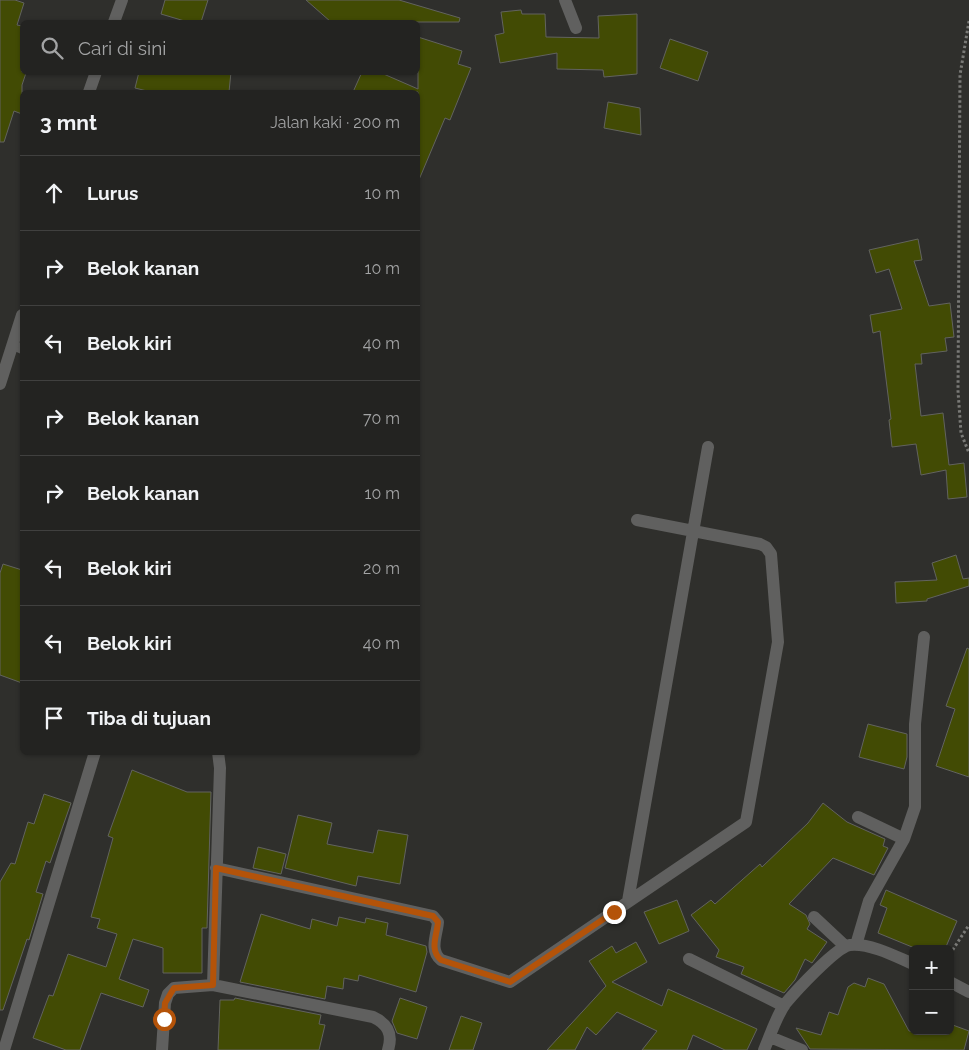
<!DOCTYPE html>
<html lang="id">
<head>
<meta charset="utf-8">
<style>
	body { margin:0; font-family:Raleway,sans-serif; background:#2b2b2a; color:#f1f3f6 }
	.controls { position:absolute; right:15px; bottom:15px; display:grid; overflow:hidden; border-radius:8px; box-shadow:0 1px 4px #0004 }
	.controls button { width:45px; height:45px; display:grid; place-items:center; padding:0; border:0; border-bottom:1px solid #40403f; background:#232321; color:#f1f3f6; font:25px sans-serif }
	.stop { position:absolute; width:15px; height:15px; margin:-11px; border:4px solid #b45309; border-radius:50%; background:#fff }
	.stop.end { background:#b45309; border-color:#fff; box-shadow:0 1px 5px #0008 }
	.list { margin:0; padding:0; list-style:none }
	h2 { display:flex; justify-content:space-between; align-items:center; height:65px; margin:0; padding:0 20px; font-size:21px }
	h2 small { font-size:16px; font-weight:400; color:#a3a4a5 }
	.list li { display:grid; grid-template-columns:32px 1fr auto; gap:15px; align-items:center; box-sizing:border-box; height:75px; padding:0 20px; border-top:1px solid #40403f }
	.list b { display:block; font-size:19px; white-space:nowrap }
	.list em { font-size:16px; font-style:normal; color:#a3a4a5 }
	.icon { flex:none; width:28px; height:28px; fill:none; stroke:currentColor; stroke-width:2; stroke-linecap:round; stroke-linejoin:round }
	.map { position:relative; flex:none; width:969px; height:1050px; overflow:hidden }
	.search { position:absolute; background:#232321; box-shadow:0 1px 4px #0004; left:20px; top:20px; width:400px; height:55px; display:flex; align-items:center; gap:12px; box-sizing:border-box; padding:0 18px; border-radius:8px; color:#a3a4a5; font-size:19px }
	.panel { position:absolute; background:#232321; box-shadow:0 1px 4px #0004; left:20px; top:90px; width:400px; height:665px; border-radius:8px }
	.map>svg:first-child { display:block }
	.building { fill:#424b04; stroke:#62635f }
	.lines { fill:none; stroke-linecap:round; stroke-linejoin:round }
	.path { stroke:#7a7a77; stroke-width:3; stroke-dasharray:2.5 2.5; stroke-linecap:butt }
	.service { stroke:#60605f; stroke-width:10 }
	.minor { stroke:#60605f; stroke-width:12 }
	.tertiary { stroke:#60605f; stroke-width:12 }
	.route { stroke:#b45309; stroke-width:6 }
</style>
</head>
<body>
<div class="map">
<svg width="969" height="1050" viewBox="0 0 969 1050">
	<rect width="100%" height="100%" fill="#2f2f2c"/>
	<path class="building" d="M 0,0 L 15,0 L 24,3 L 17,25 L 22,26 L 22,72 L 26,73 L 22,85 L 22,114 L 14,111 L 4,142 L 0,142 Z
		M 165,0 L 208,0 L 201,22 L 188,22 L 161,14 Z
		M 306,0 L 399,0 L 460,18 L 459,22 L 331,22 Z
		M 521,10 L 522,14 L 545,14 L 546,37 L 599,38 L 598,16 L 637,14 L 637,74 L 604,77 L 603,70 L 557,69 L 557,53 L 500,63 L 495,35 L 504,33 L 501,12 Z
		M 418,37 L 462,51 L 458,64 L 471,68 L 450,120 L 445,118 L 418,182 L 418,92 L 353,92 L 362,72 L 379,72 L 418,89 Z
		M 670,39 L 708,52 L 698,81 L 660,68 Z
		M 139,72 L 231,72 L 229,92 L 151,92 L 135,88 Z
		M 608,102 L 640,108 L 641,135 L 604,128 Z
		M 918,239 L 922,260 L 914,261 L 929,306 L 950,303 L 954,337 L 945,338 L 947,351 L 921,354 L 922,364 L 915,364 L 921,416 L 943,413 L 949,465 L 964,463 L 967,497 L 948,499 L 946,470 L 921,475 L 916,444 L 892,447 L 889,420 L 891,419 L 880,331 L 873,333 L 870,315 L 902,309 L 889,269 L 876,273 L 869,250 Z
		M 956,555 L 963,579 L 969,578 L 969,586 L 927,599 L 927,601 L 896,603 L 895,582 L 937,580 L 932,563 Z
		M 3,564 L 22,570 L 22,683 L 0,675 L 0,573 Z
		M 967,648 L 969,649 L 969,777 L 936,766 L 955,709 L 946,706 Z
		M 868,724 L 907,734 L 907,757 L 904,769 L 859,757 Z
		M 132,770 L 187,792 L 211,792 L 207,928 L 202,928 L 202,973 L 163,973 L 163,948 L 133,939 L 119,979 L 149,990 L 143,1007 L 101,993 L 80,1050 L 66,1050 L 33,1038 L 49,995 L 53,996 L 68,954 L 106,967 L 117,934 L 97,928 L 100,919 L 91,917 L 113,838 L 108,836 Z
		M 44,794 L 71,803 L 50,863 L 46,861 L 36,892 L 43,894 L 29,940 L 27,939 L 3,1010 L 0,1010 L 0,882 L 11,863 L 15,864 L 28,822 L 34,824 Z
		M 823,803 L 847,822 L 885,839 L 883,846 L 888,848 L 874,875 L 833,858 L 789,904 L 806,915 L 810,924 L 807,929 L 827,942 L 812,963 L 805,959 L 795,980 L 784,993 L 741,974 L 744,967 L 716,957 L 719,950 L 691,915 L 711,900 L 715,904 L 760,864 L 762,867 L 808,823 Z
		M 298,815 L 332,823 L 327,844 L 373,853 L 378,830 L 408,835 L 400,884 L 358,876 L 356,886 L 285,868 Z
		M 258,847 L 286,854 L 281,874 L 253,868 Z
		M 886,890 L 957,921 L 945,949 L 917,949 L 878,933 L 887,908 L 880,905 Z
		M 677,900 L 689,931 L 659,944 L 644,912 Z
		M 261,914 L 310,929 L 312,919 L 337,926 L 339,917 L 365,923 L 366,918 L 388,923 L 386,935 L 426,946 L 427,952 L 416,992 L 359,975 L 358,981 L 344,978 L 343,989 L 327,986 L 325,999 L 240,982 Z
		M 636,942 L 647,962 L 612,982 L 662,1006 L 668,989 L 757,1029 L 747,1050 L 725,1050 L 693,1035 L 687,1050 L 642,1050 L 657,1031 L 617,1012 L 596,1035 L 587,1027 L 575,1050 L 547,1050 L 606,986 L 589,961 L 612,946 L 616,953 Z
		M 868,978 L 884,984 L 909,1031 L 950,1031 L 950,1024 L 969,1031 L 964,1050 L 810,1049 L 796,1028 L 821,1035 L 829,1012 L 838,1015 L 848,987 L 854,983 L 865,987 Z
		M 235,998 L 321,1015 L 319,1024 L 325,1025 L 319,1050 L 218,1050 L 220,1000 L 234,1000 Z
		M 400,998 L 427,1007 L 417,1039 L 397,1033 L 392,1021 Z
		M 461,1016 L 482,1023 L 473,1050 L 449,1050 Z"/>
	<g class="lines">
		<path class="path" d="M 969,21 L 960,75 L 958,391 L 961,433 L 969,453
			M 950,954 L 969,925"/>
		<path class="service" d="M 13,345 L 22,349"/>
		<path class="minor" d="M 565,0 L 576,28
			M 904,839 L 915,807 L 915,724 L 924,637
			M 216,868 L 433,916 L 438,922 C 437,935 429,950 441,960 L 510,982 L 746,822 L 778,642 L 771,554 L 766,547 L 760,544 L 637,520
			M 628,901 L 708,447
			M 814,917 L 845,946
			M 856,945 L 869,901 L 904,839 L 858,817
			M 689,959 L 784,1006
			M 950,982 L 969,992
			M 213,985 L 220,768 L 218,752
			M 770,1037 L 802,1050
			M 4,1050 L 95,752
			M 162,1050 L 165,1003 L 168,994 L 174,988 L 213,985 L 373,1017 C 388,1024 393,1034 388,1050
			M 764,1050 C 770,1036 776,1017 785,1004 C 795,992 836,947 850,945 C 870,943 895,956 913,964"/>
		<path class="tertiary" d="M 114,22 L 122,0
			M 89,92 L 96,72
			M 0,384 L 22,315"/>
	</g>
	<g class="lines">
		<path class="route" d="M 164,1019 L 165,1003 L 174,988 L 213,985 L 216,868 L 433,916 L 438,922 C 437,935 429,950 441,960 L 510,982 L 614,912"/>
	</g>
</svg>
<div class="controls">
<button>+</button>
<button>−</button>
</div>
<div class="stop" style="left:164px;top:1019px"></div>
<div class="stop end" style="left:614px;top:912px"></div>
<div class="search"><svg class="icon" aria-label="search" viewBox="0 0 24 24"><circle cx="10" cy="10" r="6"/><path d="M15 15l6 6"/></svg>Cari di sini</div>
<section class="panel">
<h2>3 mnt<small>Jalan kaki · 200 m</small></h2>
<ul class="list">
<li><svg class="icon" aria-label="ahead" viewBox="0 0 24 24"><path d="M12 20V5M6 11l6-6 6 6"/></svg><div><b>Lurus</b></div><em>10 m</em></li>
<li><svg class="icon" aria-label="right" viewBox="0 0 24 24"><path d="M7 20v-9h11M14 6l5 5-5 5"/></svg><div><b>Belok kanan</b></div><em>10 m</em></li>
<li><svg class="icon" aria-label="left" viewBox="0 0 24 24"><path d="M17 20v-9H6M10 6l-5 5 5 5"/></svg><div><b>Belok kiri</b></div><em>40 m</em></li>
<li><svg class="icon" aria-label="right" viewBox="0 0 24 24"><path d="M7 20v-9h11M14 6l5 5-5 5"/></svg><div><b>Belok kanan</b></div><em>70 m</em></li>
<li><svg class="icon" aria-label="right" viewBox="0 0 24 24"><path d="M7 20v-9h11M14 6l5 5-5 5"/></svg><div><b>Belok kanan</b></div><em>10 m</em></li>
<li><svg class="icon" aria-label="left" viewBox="0 0 24 24"><path d="M17 20v-9H6M10 6l-5 5 5 5"/></svg><div><b>Belok kiri</b></div><em>20 m</em></li>
<li><svg class="icon" aria-label="left" viewBox="0 0 24 24"><path d="M17 20v-9H6M10 6l-5 5 5 5"/></svg><div><b>Belok kiri</b></div><em>40 m</em></li>
<li><svg class="icon" aria-label="arrive" viewBox="0 0 24 24"><path d="M6 21V4h12l-3 4 3 4H6"/></svg><div><b>Tiba di tujuan</b></div></li>
</ul>
</section>
</div>
</body>
</html>
